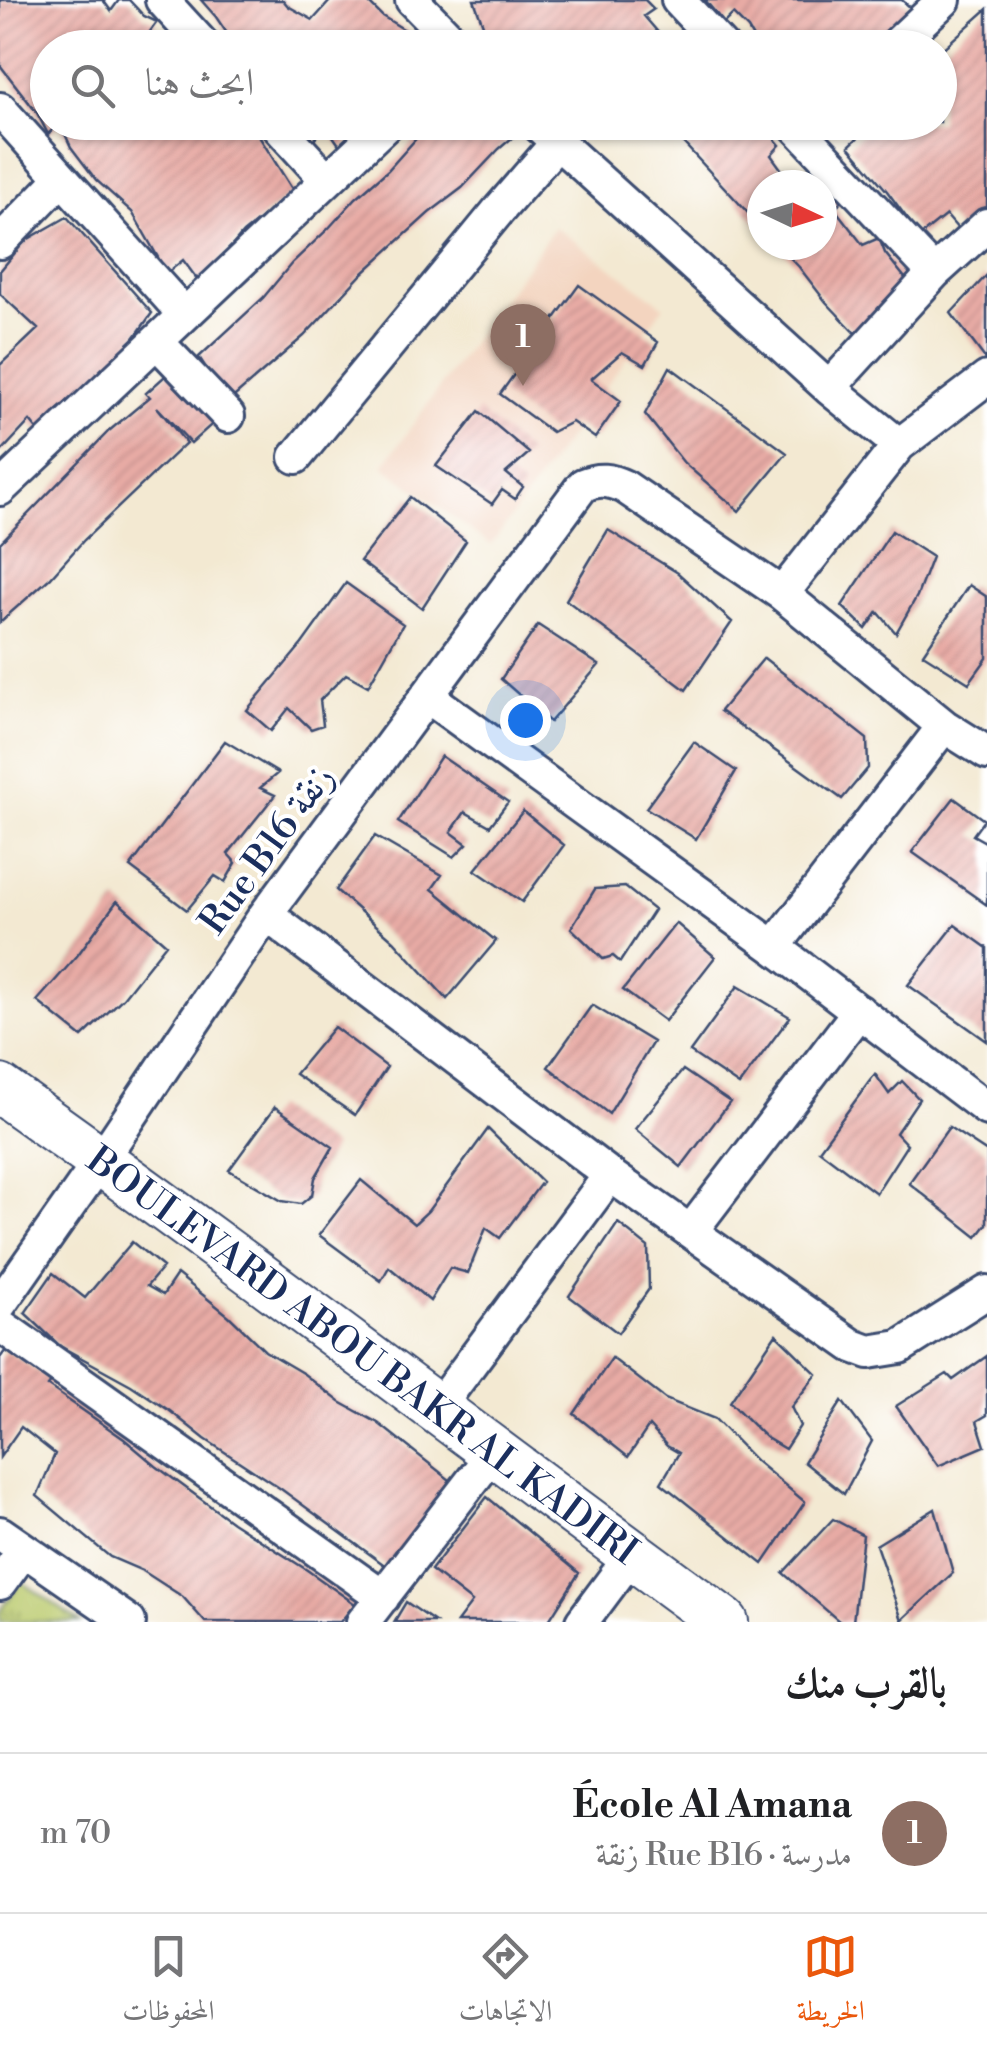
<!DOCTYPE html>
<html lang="ar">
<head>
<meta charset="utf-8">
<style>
	body { margin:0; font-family:"Libre Bodoni",Amiri,serif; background:#f6f6f6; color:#202124; direction:rtl }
	.compass { position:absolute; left:747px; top:170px; width:90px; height:90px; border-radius:50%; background:#fff; box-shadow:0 2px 8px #0004; rotate:94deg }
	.you { position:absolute; left:525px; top:720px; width:35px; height:35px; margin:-25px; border:8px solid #fff; border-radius:50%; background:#1a73e8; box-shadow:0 0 0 15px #1a73e833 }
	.badge { display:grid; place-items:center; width:65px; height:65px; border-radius:50%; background:#ea580c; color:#fff; font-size:32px; font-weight:700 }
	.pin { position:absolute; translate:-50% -82px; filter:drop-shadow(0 2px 5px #0008) }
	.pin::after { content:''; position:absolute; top:52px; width:35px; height:30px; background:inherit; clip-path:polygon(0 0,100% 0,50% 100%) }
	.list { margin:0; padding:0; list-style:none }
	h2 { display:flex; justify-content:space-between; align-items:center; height:130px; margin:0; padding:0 40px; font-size:42px }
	h2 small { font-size:32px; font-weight:400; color:#757577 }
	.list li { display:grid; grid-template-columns:65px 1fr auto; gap:30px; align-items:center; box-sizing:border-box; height:160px; padding:0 40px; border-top:2px solid #e0e0e0 }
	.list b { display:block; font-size:38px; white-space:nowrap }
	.list p { margin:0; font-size:32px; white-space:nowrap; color:#757577 }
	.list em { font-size:32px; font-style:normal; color:#757577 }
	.icon { flex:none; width:55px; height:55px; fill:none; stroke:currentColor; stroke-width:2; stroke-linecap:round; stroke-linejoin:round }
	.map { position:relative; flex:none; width:987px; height:1622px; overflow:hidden; direction:ltr }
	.search { position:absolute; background:#fff; box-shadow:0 2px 8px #0004; left:30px; right:30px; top:30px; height:110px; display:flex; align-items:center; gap:25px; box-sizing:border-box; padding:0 35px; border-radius:55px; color:#757577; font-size:38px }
	.sheet { height:290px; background:#fff }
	nav { display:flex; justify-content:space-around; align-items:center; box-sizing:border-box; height:140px; border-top:2px solid #e0e0e0; background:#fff; font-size:28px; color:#757577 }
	nav a { display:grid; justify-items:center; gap:5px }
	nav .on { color:#ea580c }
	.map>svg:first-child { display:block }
	.built { fill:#f3d4bf }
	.grass { fill:url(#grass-tufts); stroke:#6b7d66; stroke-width:2.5 }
	.building { fill:url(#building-hatch) }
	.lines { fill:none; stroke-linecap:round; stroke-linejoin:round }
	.street-casing { stroke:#3b4b6f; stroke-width:38 }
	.secondary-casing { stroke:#3b4b6f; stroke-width:52 }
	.street { stroke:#fff; stroke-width:32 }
	.secondary { stroke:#fff; stroke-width:48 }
	.labels { text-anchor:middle; stroke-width:8; stroke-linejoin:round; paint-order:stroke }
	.street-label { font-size:38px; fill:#1b2f5e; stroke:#fff }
</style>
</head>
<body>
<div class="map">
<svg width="987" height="1622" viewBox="0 0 987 1622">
	<defs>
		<pattern id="grass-tufts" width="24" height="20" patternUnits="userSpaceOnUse" patternTransform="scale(2.5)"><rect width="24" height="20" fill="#bbcb6e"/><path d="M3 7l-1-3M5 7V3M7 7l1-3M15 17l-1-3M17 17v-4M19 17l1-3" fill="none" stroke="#97a55e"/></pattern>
		<pattern id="building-hatch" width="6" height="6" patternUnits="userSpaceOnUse" patternTransform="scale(2.5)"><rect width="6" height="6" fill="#e8aba5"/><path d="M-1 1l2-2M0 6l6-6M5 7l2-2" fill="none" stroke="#c69390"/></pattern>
	</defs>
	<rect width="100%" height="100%" fill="#fff"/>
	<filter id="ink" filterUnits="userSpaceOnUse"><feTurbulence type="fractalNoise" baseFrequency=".01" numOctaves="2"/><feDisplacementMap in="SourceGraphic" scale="20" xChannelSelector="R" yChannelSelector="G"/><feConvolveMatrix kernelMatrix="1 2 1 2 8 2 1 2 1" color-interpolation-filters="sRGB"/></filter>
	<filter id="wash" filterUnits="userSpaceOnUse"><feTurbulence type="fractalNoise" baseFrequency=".0048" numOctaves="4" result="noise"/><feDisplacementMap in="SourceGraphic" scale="40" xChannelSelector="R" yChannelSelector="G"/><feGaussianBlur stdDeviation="2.25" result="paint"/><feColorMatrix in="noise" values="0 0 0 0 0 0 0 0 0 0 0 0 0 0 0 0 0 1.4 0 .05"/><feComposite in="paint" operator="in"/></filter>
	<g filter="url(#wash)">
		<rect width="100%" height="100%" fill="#f3e9d2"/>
		<path class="built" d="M 555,227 L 664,306 L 491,545 L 383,466 Z"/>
		<path class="grass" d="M 21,1581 L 80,1622 L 0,1622 L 0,1612 Z"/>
		<g id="blocks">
			<path class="building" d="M 0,0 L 103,0 L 111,11 L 119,0 L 129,0 L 144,16 L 157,22 L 146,37 L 154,48 L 48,48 L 48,122 L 231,122 L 237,130 L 245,122 L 250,122 L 294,192 L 243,233 L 200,283 L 183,260 L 167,273 L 132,212 L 96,180 L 71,147 L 60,123 L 48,134 L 37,113 L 0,65 Z
				M 201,0 L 283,0 L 288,6 L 313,20 L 331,0 L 366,0 L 382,16 L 408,32 L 409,48 L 237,48 L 216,17 Z
				M 474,0 L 645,0 L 654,9 L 644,16 L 663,38 L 676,48 L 604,48 L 600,41 L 590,48 L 499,48 L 486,33 Z
				M 705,0 L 902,0 L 913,10 L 873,48 L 759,48 L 748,29 L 733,14 L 724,23 Z
				M 987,9 L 987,208 L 959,230 L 946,215 L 920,236 L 887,191 L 849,146 L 870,126 L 866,122 L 940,122 L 940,51 Z
				M 290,122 L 369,122 L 342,149 L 326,126 L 308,147 Z
				M 431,122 L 524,122 L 527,125 L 499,149 L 462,188 L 429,213 L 362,274 L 304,336 L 228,402 L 199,357 L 263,298 L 292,263 L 328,229 L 356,198 L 388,170 Z
				M 664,122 L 760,122 L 780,145 L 771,155 L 792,184 L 813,168 L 828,187 L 843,198 L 835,209 L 863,245 L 879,238 L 885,253 L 913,288 L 864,342 L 826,302 L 799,267 L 778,245 L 822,245 L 822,185 L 762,185 L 762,228 Z
				M 67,217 L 152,313 L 122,355 L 56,411 L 42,436 L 30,421 L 0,453 L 0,365 L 38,329 L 0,294 L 0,271 L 25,241 Z
				M 987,275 L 987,361 L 951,313 Z
				M 579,285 L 658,342 L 645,365 L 622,352 L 591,379 L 621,401 L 595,438 L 572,422 L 552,432 L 500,394 Z
				M 670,367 L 787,453 L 739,511 L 684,463 L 645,414 Z
				M 174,368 L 219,418 L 191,443 L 157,407 L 186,443 L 84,540 L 50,578 L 0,622 L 0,543 L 109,431 L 150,397 L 146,393 Z
				M 479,411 L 529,453 L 506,473 L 523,487 L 515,499 L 502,490 L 492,504 L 436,466 Z
				M 410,497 L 466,541 L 422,608 L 360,561 Z
				M 608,530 L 678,573 L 732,622 L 686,690 L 566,600 Z
				M 892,531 L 932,557 L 917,596 L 896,633 L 878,612 L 866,629 L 842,606 Z
				M 346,583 L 403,624 L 368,686 L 346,674 L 320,700 L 323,725 L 311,729 L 289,708 L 271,731 L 247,710 L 302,644 Z
				M 969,585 L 987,597 L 987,658 L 969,683 L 923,654 Z
				M 538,625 L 599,665 L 550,722 L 501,679 Z
				M 764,658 L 867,739 L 868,768 L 842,799 L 720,711 Z
				M 225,741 L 278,773 L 260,788 L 275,795 L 228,854 L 236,863 L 225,882 L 215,876 L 187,910 L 130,867 Z
				M 694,742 L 736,771 L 696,839 L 646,808 Z
				M 441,756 L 508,802 L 490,826 L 465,812 L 451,832 L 467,844 L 454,857 L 398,822 Z
				M 954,798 L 984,820 L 973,835 L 987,843 L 987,905 L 912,852 Z
				M 523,811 L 564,845 L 522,902 L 475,870 Z
				M 375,836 L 442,875 L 432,889 L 496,941 L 447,999 L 394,941 L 336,890 Z
				M 625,887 L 654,910 L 620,962 L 613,956 L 603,959 L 571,928 L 595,889 Z
				M 117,901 L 166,944 L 123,998 L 82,1037 L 37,1001 L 77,956 Z
				M 676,923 L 715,957 L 665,1021 L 623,990 Z
				M 955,925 L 987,948 L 987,1041 L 908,985 Z
				M 738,986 L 790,1017 L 739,1085 L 690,1052 Z
				M 592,1005 L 653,1042 L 609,1114 L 548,1067 Z
				M 334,1027 L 387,1067 L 355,1115 L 295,1074 Z
				M 683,1070 L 730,1102 L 681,1167 L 635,1129 Z
				M 875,1074 L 889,1094 L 902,1081 L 919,1099 L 896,1133 L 907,1145 L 876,1193 L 819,1150 Z
				M 275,1107 L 333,1147 L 315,1178 L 312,1195 L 301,1204 L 282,1201 L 229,1170 Z
				M 949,1127 L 987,1152 L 987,1224 L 977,1237 L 909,1183 Z
				M 488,1129 L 542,1182 L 500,1238 L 486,1228 L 468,1273 L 450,1268 L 430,1301 L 389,1267 L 381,1281 L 319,1235 L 361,1180 L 414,1224 L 428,1211 Z
				M 618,1223 L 648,1247 L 649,1289 L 618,1333 L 569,1296 Z
				M 132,1242 L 163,1267 L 147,1286 L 163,1295 L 177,1274 L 229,1316 L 265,1351 L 304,1374 L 340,1402 L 378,1423 L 450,1480 L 423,1526 L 390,1569 L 281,1489 L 205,1439 L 170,1411 L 131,1385 L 60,1346 L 25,1313 L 53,1273 L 85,1298 Z
				M 776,1334 L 817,1374 L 791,1407 L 800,1426 L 785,1449 L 765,1437 L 730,1402 Z
				M 6,1350 L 52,1381 L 48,1386 L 124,1439 L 156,1466 L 232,1522 L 307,1570 L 355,1604 L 340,1622 L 205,1622 L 183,1597 L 143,1571 L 110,1557 L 37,1496 L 55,1454 L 21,1427 L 0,1457 L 0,1358 Z
				M 987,1356 L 987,1415 L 977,1421 L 985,1446 L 938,1466 L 896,1406 L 947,1374 L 953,1380 Z
				M 612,1358 L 665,1399 L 715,1419 L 756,1461 L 805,1502 L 763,1564 L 661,1483 L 679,1453 L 667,1446 L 649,1426 L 628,1457 L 574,1414 Z
				M 842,1401 L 872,1441 L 844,1494 L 804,1462 Z
				M 487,1497 L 579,1573 L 548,1622 L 457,1622 L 472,1602 L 431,1570 Z
				M 935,1509 L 953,1573 L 902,1620 L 876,1545 Z
				M 833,1519 L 863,1535 L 853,1622 L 840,1622 L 783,1573 Z
				M 406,1602 L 435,1622 L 394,1622 Z"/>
		</g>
	</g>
	<g filter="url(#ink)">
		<use href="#blocks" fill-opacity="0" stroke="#3b4b6f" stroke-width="2.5"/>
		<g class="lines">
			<defs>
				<path id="street" d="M 162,0 L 206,48
					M 412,0 L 459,48
					M 678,0 L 723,48
					M 893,48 L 944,0
					M 0,109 L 184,314
					M 274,122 L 327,180
					M 535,122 L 829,388 L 899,445
					M 792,122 L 934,273
					M 0,242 L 62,178
					M 157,342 L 228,416
					M 829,388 L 934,273 L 987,225
					M 296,457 L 499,210 L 557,143
					M 0,489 L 389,122
					M 782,594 L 899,445 L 987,378
					M 427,696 L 774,947 L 987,1109
					M 266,914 L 610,1175 L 853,1346 L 869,1352 L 900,1347 L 987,1292
					M 774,947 L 944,726
					M 691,1231 L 859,1011
					M 0,1304 L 101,1160 L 266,914 L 583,485 C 599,478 610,480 625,487 L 782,594 L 944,726 L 987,753
					M 0,1325 L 383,1597
					M 436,1410 L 610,1175
					M 0,1533 L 129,1622
					M 0,1583 L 24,1550
					M 363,1622 L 495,1451
					M 582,1622 L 632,1555"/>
				<g id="secondary">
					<path id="s1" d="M 0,1089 C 245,1262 482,1445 724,1622"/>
				</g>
			</defs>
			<use href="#street" class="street-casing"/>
			<use href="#secondary" class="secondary-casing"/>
			<use href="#street" class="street"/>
			<use href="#secondary" class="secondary"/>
		</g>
	</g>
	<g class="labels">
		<g class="street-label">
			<text transform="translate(266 849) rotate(-54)" y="13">Rue B16 زنقة</text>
			<text dy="13" stroke="none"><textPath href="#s1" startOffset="450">BOULEVARD ABOU BAKR AL KADIRI</textPath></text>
		</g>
	</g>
</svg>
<svg class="compass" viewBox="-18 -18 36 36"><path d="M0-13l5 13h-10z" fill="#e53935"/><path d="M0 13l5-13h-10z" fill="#757577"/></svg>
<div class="you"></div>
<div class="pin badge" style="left:523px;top:386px;background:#8d6e63">1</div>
<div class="search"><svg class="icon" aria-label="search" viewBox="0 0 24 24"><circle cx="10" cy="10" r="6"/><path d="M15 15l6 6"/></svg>ابحث هنا</div>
</div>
<section class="sheet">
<h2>بالقرب منك<small></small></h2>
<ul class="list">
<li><span class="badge" style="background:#8d6e63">1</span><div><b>École Al Amana</b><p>مدرسة · Rue B16 زنقة</p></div><em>70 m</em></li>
</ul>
</section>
<nav>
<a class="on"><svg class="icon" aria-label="map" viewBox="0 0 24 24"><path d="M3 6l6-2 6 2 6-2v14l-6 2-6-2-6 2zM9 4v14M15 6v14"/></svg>الخريطة</a>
<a><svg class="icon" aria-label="directions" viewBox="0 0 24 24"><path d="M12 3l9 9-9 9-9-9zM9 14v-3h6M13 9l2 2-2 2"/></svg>الاتجاهات</a>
<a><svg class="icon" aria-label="saved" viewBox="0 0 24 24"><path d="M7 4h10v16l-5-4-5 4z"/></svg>المحفوظات</a>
</nav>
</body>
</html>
